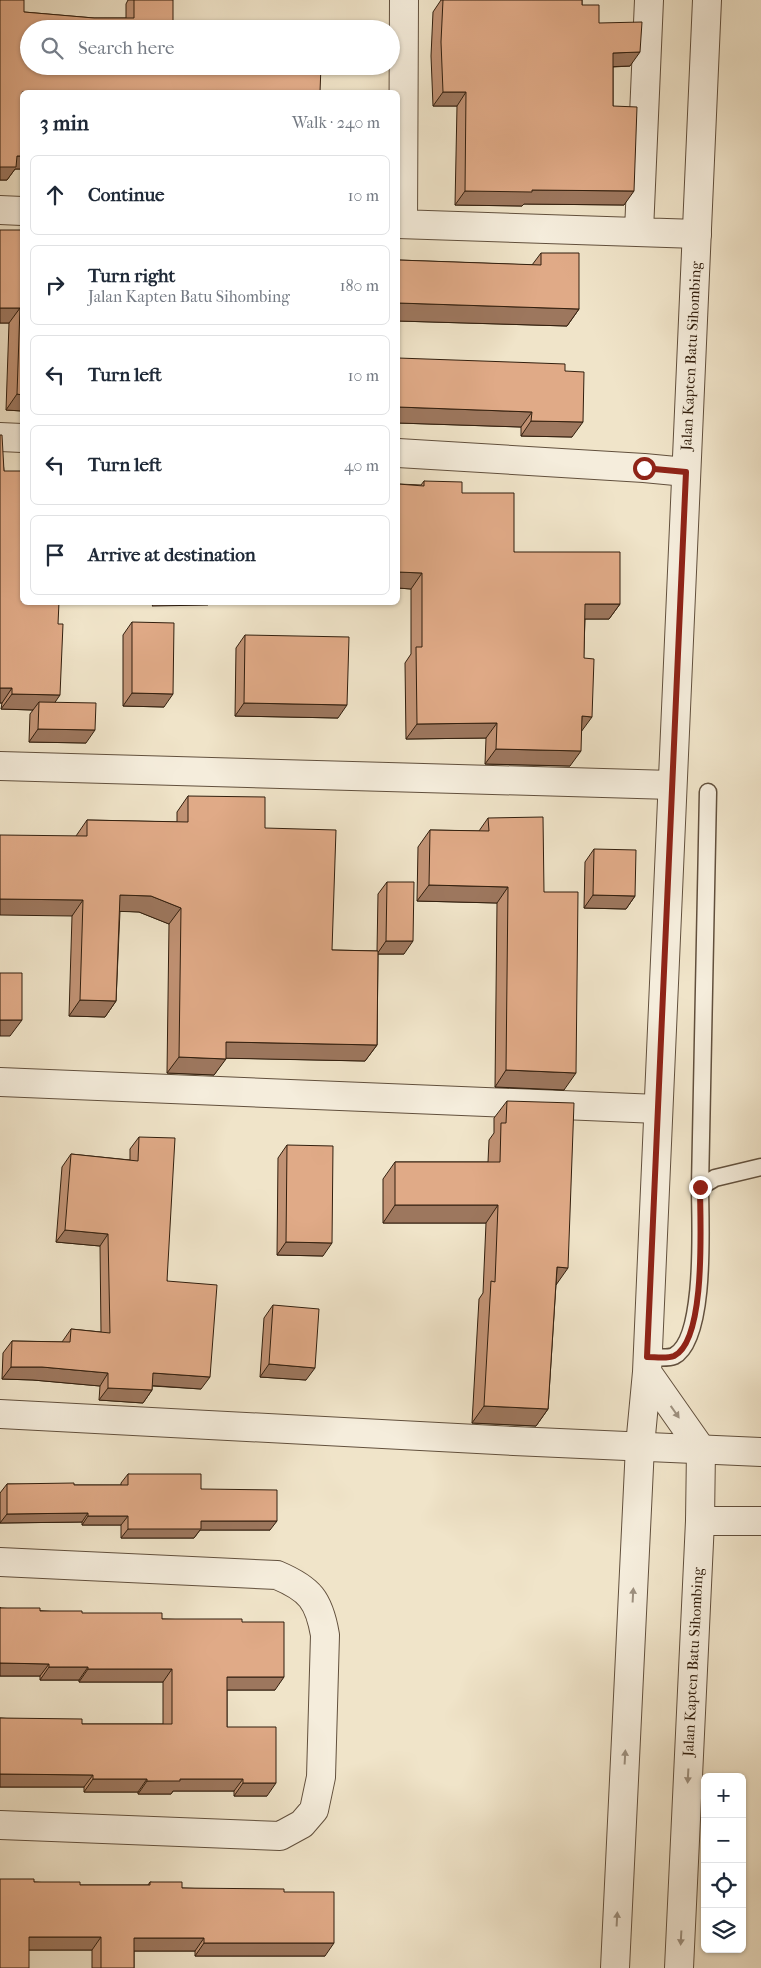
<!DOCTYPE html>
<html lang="en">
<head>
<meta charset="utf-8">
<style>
	body { margin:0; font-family:"IM FELL French Canon",serif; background:#f2f2f3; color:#1f2937 }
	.controls { position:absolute; right:15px; bottom:15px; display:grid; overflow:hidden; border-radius:8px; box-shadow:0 1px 4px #0004 }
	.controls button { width:45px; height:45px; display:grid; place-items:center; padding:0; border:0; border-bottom:1px solid #e0e1e3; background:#fff; color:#1f2937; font:25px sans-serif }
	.stop { position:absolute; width:15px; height:15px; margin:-11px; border:4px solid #8f2418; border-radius:50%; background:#fff }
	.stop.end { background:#8f2418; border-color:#fff; box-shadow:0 1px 5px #0008 }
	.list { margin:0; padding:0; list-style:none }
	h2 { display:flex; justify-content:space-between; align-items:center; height:65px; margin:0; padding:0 20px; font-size:21px }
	h2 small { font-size:16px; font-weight:400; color:#747a83 }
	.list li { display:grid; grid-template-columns:32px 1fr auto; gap:15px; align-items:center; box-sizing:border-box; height:80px; margin:0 10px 10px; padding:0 10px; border:1px solid #e0e1e3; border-radius:8px }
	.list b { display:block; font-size:19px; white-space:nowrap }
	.list p { margin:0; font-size:16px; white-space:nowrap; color:#747a83 }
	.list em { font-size:16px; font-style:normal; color:#747a83 }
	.icon { flex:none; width:28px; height:28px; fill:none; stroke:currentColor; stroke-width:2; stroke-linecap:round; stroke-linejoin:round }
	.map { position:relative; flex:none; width:761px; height:1968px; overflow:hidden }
	.search { position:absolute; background:#fff; box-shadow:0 1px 4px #0004; left:20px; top:20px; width:380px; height:55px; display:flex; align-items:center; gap:12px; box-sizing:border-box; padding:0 18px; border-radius:28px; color:#747a83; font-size:19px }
	.panel { position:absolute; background:#fff; box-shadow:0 1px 4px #0004; left:20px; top:90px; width:380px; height:515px; border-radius:8px }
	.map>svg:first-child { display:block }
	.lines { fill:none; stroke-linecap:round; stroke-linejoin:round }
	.service-casing { stroke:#62503d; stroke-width:19 }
	.minor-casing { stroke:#62503d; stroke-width:30 }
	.tertiary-casing { stroke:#62503d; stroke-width:30 }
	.service { stroke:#f5eddc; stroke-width:16 }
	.minor { stroke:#f5eddc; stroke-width:28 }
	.tertiary { stroke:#f5eddc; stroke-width:28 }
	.wall { fill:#c19274; stroke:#321f0e }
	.shaded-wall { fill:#9d775e; stroke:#321f0e }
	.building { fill:#e0aa87; stroke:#321f0e }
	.oneway { fill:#9d907f }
	.route { stroke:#8f2418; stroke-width:6 }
	.labels { text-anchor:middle; stroke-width:4; stroke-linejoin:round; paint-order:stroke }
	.street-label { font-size:15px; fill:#321f0e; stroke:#f5eddc }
</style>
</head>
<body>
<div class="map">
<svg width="761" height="1968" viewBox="0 0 761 1968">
	<rect width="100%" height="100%" fill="#f0e4c9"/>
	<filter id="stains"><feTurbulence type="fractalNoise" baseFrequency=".004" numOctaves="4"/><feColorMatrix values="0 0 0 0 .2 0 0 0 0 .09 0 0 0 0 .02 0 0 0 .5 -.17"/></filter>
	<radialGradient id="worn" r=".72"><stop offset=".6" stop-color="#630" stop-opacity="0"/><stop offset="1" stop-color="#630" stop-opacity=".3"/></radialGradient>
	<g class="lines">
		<defs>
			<path id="service" d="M 700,1187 L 708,792
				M 647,1357 C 655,1357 667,1359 674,1356 C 707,1339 700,1220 700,1187 L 715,1178 L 761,1167"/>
			<path id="minor" d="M 0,210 L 22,211
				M 398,224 L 697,234
				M 403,224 L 404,0
				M 639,231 L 649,0
				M 0,437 L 22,438
				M 398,453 L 644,468 L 686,472
				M 0,766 L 672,785
				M 0,1082 L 658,1109
				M 0,1414 L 514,1441 L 761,1452
				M 700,1521 L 761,1521
				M 0,1562 L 277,1575 C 310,1589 319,1600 325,1635 L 321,1777 L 314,1810 L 302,1824 L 280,1836 L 0,1825"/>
			<path id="tertiary" d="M 647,1372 L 701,1449 L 700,1521 L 679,1968
				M 615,1968 L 640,1446 L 647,1372 L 707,0"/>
		</defs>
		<use href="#service" class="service-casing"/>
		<use href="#minor" class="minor-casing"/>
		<use href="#tertiary" class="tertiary-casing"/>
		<use href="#service" class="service"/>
		<use href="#minor" class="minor"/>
		<use href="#tertiary" class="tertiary"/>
	</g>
	<path class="wall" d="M 0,0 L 24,12 L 94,18 L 126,18 L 126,4 L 128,0 L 173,0 L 22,169 L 15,169 L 7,180 L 0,180 Z
		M 441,0 L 582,0 L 582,5 L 599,23 L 630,66 L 613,67 L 613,106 L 624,205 L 524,204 L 522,206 L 455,205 L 457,106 L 433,106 L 431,56 L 433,12 Z
		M 22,230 L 22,411 L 6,410 L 9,323 L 0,323 Z
		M 541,253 L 579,309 L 567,326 L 398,321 L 398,260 L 532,265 Z
		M 565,371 L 572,437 L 521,436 L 521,427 L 398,423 Z
		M 0,435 L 4,471 L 55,702 L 86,743 L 29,742 L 30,714 L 33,710 L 1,709 L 2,703 L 0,703 Z
		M 424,481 L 462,493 L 514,552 L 620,604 L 609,619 L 585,619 L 581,732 L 570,766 L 485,764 L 486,738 L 406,739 L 405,663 L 411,654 L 411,589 L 398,588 L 398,484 L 421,485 Z
		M 132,622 L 164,707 L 123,706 L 123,635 Z
		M 245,635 L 338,718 L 235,716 L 236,648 Z
		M 188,796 L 265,828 L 332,950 L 377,951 L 378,894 L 387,882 L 404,954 L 378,954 L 377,1045 L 365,1061 L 226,1058 L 214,1075 L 167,1073 L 169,924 L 139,912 L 120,911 L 116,1001 L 105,1017 L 69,1016 L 72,916 L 76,836 L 87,820 L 177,822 L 177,812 Z
		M 488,818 L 544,892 L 564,1090 L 495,1087 L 497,903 L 417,901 L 418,847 L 430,830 L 479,831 Z
		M 594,849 L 635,896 L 626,909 L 584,908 L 585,862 Z
		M 507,1101 L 556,1284 L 548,1409 L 536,1426 L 472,1423 L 479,1299 L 483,1293 L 486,1223 L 383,1223 L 383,1179 L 395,1162 L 488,1162 L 489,1140 L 494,1133 L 494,1118 Z
		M 139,1137 L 167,1281 L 201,1389 L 152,1386 L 152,1390 L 143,1403 L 99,1400 L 100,1386 L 33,1380 L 2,1379 L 3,1353 L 12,1341 L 62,1342 L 71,1329 L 101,1332 L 100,1246 L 56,1242 L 62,1167 L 71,1154 L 130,1160 L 130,1149 Z
		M 287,1145 L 323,1256 L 277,1255 L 278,1158 Z
		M 273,1305 L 306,1380 L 260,1377 L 264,1318 Z
		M 128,1474 L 201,1489 L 270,1530 L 200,1530 L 194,1538 L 121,1538 L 121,1525 L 82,1525 L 82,1522 L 0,1523 L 0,1493 L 7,1484 L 74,1485 L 121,1485 L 121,1483 Z
		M 0,1607 L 0,1608 L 162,1619 L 242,1622 L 275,1690 L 227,1690 L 227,1727 L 267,1796 L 234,1796 L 234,1791 L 173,1791 L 171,1794 L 138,1794 L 138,1792 L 84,1792 L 84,1787 L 0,1787 L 0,1718 L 82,1724 L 163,1724 L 163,1682 L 79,1682 L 79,1680 L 40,1680 L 40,1676 L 0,1676 Z
		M 34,1882 L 80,1885 L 148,1885 L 150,1882 L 182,1888 L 284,1892 L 325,1956 L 195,1956 L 195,1951 L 134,1951 L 134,1968 L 92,1968 L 92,1950 L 29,1950 L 0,1968 Z"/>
	<path class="shaded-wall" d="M 640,52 L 630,66 L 603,67 L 613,53 Z
		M 443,92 L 466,92 L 457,106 L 433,106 Z
		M 17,156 L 22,156 L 22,169 L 15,169 L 7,180 L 0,180 L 0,167 Z
		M 532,190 L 634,191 L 624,205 L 524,204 L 522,206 L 455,205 L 465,191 Z
		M 398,303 L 579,309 L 567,326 L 398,321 Z
		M 0,308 L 20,308 L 9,323 L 0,323 Z
		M 17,394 L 22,395 L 22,411 L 6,410 Z
		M 398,407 L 532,412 L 521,427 L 398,423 Z
		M 531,421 L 583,422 L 572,437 L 521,436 Z
		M 398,572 L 422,573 L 411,589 L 398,588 Z
		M 155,602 L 210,602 L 208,605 L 152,606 Z
		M 585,604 L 620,604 L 609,619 L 574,619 Z
		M 0,688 L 12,688 L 2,703 L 0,703 Z
		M 132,693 L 173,694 L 164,707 L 123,706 Z
		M 12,694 L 60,695 L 49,711 L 39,702 L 33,710 L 1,709 Z
		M 244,703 L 347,705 L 338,718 L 235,716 Z
		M 582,716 L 592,717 L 581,732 Z
		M 497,723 L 486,738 L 406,739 L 417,724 Z
		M 38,729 L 95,730 L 86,743 L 29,742 Z
		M 496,749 L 581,751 L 570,766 L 485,764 Z
		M 429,885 L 508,887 L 497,903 L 417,901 Z
		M 120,895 L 151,896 L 181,908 L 169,924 L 139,912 L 109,911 Z
		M 593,895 L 635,896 L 626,909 L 584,908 Z
		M 0,899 L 83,900 L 72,916 L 0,915 Z
		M 386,941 L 413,941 L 404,954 L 377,954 Z
		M 80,1000 L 116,1001 L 105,1017 L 69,1016 Z
		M 0,1020 L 22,1020 L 10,1036 L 0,1036 Z
		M 226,1042 L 377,1045 L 365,1061 L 215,1058 Z
		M 179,1057 L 226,1059 L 214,1075 L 167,1073 Z
		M 506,1070 L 576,1073 L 564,1090 L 495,1087 Z
		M 395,1205 L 498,1205 L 486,1223 L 383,1223 Z
		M 65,1230 L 108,1234 L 100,1246 L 56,1242 Z
		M 286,1242 L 332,1243 L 323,1256 L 277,1255 Z
		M 557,1267 L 568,1268 L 556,1285 Z
		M 269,1364 L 315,1368 L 306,1380 L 260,1377 Z
		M 11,1367 L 42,1367 L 108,1373 L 100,1386 L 33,1380 L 2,1379 Z
		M 153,1373 L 210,1377 L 201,1389 L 144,1385 Z
		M 108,1388 L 152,1390 L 143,1403 L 99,1400 Z
		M 484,1406 L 548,1409 L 536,1426 L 472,1423 Z
		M 88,1513 L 82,1522 L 0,1523 L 7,1514 Z
		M 88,1516 L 128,1516 L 121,1525 L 82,1525 Z
		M 201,1521 L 277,1521 L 270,1530 L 200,1530 L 194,1538 L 121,1538 L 128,1529 Z
		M 0,1663 L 49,1664 L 40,1676 L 0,1676 Z
		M 49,1667 L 88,1667 L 79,1680 L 40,1680 Z
		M 88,1669 L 172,1669 L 163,1682 L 79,1682 Z
		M 227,1677 L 284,1677 L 275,1690 L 218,1690 Z
		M 0,1774 L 93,1775 L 84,1787 L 0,1787 Z
		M 93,1779 L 147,1779 L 138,1792 L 84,1792 Z
		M 180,1779 L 243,1779 L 234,1791 L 173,1791 L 171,1794 L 138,1794 L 147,1781 Z
		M 243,1783 L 276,1783 L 267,1796 L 234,1796 Z
		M 29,1937 L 101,1937 L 92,1950 L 20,1950 Z
		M 134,1938 L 204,1938 L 195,1951 L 125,1951 Z
		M 204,1943 L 334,1943 L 325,1956 L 195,1956 Z"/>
	<path class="building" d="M 0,0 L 24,0 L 24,12 L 94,18 L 134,18 L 134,0 L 173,0 L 173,21 L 272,22 L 272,25 L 319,25 L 319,29 L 29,29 L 29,66 L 321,66 L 320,92 L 22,92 L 22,156 L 17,156 L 16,167 L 0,167 Z
		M 443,0 L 582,0 L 582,5 L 599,5 L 599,23 L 642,22 L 640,52 L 613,53 L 613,106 L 637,107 L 634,191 L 532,190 L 532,192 L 465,191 L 466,92 L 443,92 L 441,42 Z
		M 0,230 L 22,230 L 22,395 L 17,394 L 20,308 L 0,308 Z
		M 541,253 L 579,253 L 579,309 L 398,303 L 398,260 L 541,265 Z
		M 398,358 L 565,364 L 565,371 L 584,372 L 583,422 L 531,421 L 532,412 L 398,407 Z
		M 0,435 L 2,435 L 4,471 L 22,471 L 22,602 L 59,602 L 58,624 L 63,624 L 60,695 L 12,694 L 12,688 L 0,688 Z
		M 424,481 L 462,482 L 462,493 L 514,493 L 514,552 L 620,552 L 620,604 L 585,604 L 584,658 L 594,659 L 592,717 L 582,716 L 581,751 L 496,749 L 497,723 L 417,724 L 416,647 L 422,647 L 422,573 L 398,572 L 398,484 L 424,486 Z
		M 132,622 L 174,623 L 173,694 L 132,693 Z
		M 245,635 L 349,637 L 347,705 L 244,703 Z
		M 39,702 L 96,703 L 95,730 L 38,729 Z
		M 188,796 L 265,797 L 265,828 L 336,830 L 332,950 L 378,951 L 377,1045 L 226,1042 L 226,1059 L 179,1057 L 181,908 L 151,896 L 120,895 L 116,1001 L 80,1000 L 83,900 L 0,899 L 0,835 L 87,836 L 87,820 L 188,822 Z
		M 543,817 L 544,892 L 578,892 L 576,1073 L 506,1070 L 508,887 L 429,885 L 430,830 L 489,831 L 488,818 Z
		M 594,849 L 636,850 L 635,896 L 593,895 Z
		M 387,882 L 414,882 L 413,941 L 386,941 Z
		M 0,973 L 22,973 L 22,1020 L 0,1020 Z
		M 507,1101 L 574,1103 L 568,1268 L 557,1267 L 548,1409 L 484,1406 L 491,1281 L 495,1282 L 498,1205 L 395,1205 L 395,1162 L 500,1162 L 501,1123 L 506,1123 Z
		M 139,1137 L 175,1138 L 167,1281 L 217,1285 L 210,1377 L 153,1373 L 152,1390 L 108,1388 L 108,1373 L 42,1367 L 11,1367 L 12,1341 L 70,1342 L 71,1329 L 110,1333 L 108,1234 L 65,1230 L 71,1154 L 138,1161 Z
		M 287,1145 L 333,1146 L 332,1243 L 286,1242 Z
		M 273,1305 L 319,1309 L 315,1368 L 269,1364 Z
		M 128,1474 L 201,1474 L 201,1489 L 277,1490 L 277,1521 L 201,1521 L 201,1529 L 128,1529 L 128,1516 L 88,1516 L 88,1513 L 7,1514 L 7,1484 L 74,1483 L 74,1485 L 128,1485 Z
		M 0,1607 L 0,1608 L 40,1608 L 40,1611 L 82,1611 L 82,1613 L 162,1613 L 162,1619 L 242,1619 L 242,1622 L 284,1622 L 284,1677 L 227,1677 L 227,1727 L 276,1727 L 276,1783 L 243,1783 L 243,1779 L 180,1779 L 180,1781 L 147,1781 L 147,1779 L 93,1779 L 93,1775 L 0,1774 L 0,1718 L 82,1719 L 82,1724 L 172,1724 L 172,1669 L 88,1669 L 88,1667 L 49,1667 L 49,1664 L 0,1663 Z
		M 0,1879 L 34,1879 L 34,1882 L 80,1882 L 80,1885 L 150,1885 L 150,1882 L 182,1882 L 182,1888 L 284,1889 L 284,1892 L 334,1892 L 334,1943 L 204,1943 L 204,1938 L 134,1938 L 134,1968 L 101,1968 L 101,1937 L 29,1937 L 29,1968 L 0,1968 Z"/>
	<defs><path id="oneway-solid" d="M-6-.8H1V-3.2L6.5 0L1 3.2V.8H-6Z" transform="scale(1.25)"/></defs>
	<g class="oneway">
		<use href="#oneway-solid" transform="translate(675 1412) rotate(55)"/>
		<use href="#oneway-solid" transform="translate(633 1595) rotate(-87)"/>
		<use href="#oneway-solid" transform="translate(625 1757) rotate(-87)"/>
		<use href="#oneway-solid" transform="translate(688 1776) rotate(93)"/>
		<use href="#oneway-solid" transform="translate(617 1919) rotate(-87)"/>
		<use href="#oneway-solid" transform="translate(681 1938) rotate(93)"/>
	</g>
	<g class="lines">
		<path class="route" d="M 644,468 L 686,472 L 647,1357 C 655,1357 667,1359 674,1356 C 707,1340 700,1220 700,1187"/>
	</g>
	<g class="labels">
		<g class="street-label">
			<text transform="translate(691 356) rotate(-87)" y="5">Jalan Kapten Batu Sihombing</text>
			<text transform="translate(693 1662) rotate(-87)" y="5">Jalan Kapten Batu Sihombing</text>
		</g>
	</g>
	<rect width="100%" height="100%" filter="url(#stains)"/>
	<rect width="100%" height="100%" fill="url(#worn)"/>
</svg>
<div class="controls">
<button>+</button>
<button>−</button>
<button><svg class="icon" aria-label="locate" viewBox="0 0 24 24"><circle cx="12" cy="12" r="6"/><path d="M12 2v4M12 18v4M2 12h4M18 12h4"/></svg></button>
<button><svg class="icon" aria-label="layers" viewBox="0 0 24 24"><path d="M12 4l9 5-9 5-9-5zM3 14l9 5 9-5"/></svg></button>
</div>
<div class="stop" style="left:644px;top:468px"></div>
<div class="stop end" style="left:700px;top:1187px"></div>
<div class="search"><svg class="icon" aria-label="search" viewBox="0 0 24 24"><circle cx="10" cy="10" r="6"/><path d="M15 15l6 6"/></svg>Search here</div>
<section class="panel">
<h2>3 min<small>Walk · 240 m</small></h2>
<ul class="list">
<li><svg class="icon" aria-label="ahead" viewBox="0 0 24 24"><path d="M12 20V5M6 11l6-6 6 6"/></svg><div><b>Continue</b></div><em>10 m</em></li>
<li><svg class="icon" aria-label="right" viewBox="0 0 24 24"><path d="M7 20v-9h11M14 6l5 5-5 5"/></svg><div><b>Turn right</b><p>Jalan Kapten Batu Sihombing</p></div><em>180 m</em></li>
<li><svg class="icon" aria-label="left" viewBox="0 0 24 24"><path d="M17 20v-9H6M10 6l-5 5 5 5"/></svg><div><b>Turn left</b></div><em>10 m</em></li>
<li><svg class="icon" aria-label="left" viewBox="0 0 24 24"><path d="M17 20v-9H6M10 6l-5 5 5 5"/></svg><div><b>Turn left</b></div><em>40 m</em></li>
<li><svg class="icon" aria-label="arrive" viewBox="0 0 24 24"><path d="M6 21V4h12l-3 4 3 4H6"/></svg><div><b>Arrive at destination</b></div></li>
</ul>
</section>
</div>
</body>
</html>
